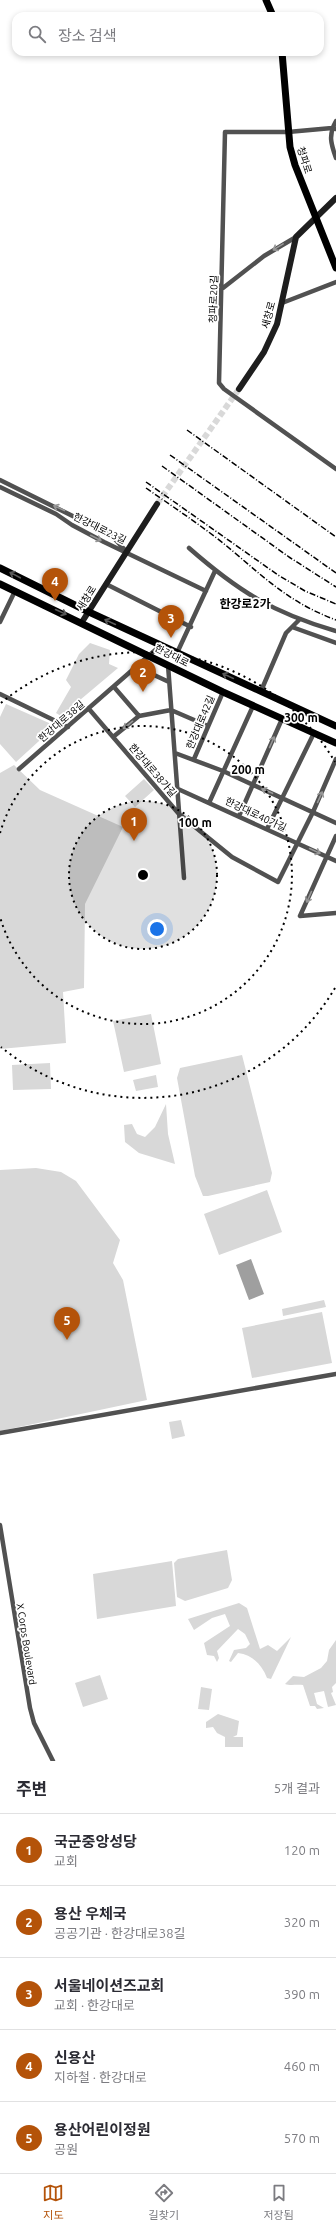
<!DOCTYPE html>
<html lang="ko">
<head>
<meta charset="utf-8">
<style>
	body { margin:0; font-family:Ubuntu,"Noto Sans KR",sans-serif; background:#f2f2f3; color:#2b2b33 }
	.you { position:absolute; left:157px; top:929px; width:14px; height:14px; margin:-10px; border:3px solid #fff; border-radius:50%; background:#1a73e8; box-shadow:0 0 0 6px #1a73e833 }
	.badge { display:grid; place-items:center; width:26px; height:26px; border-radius:50%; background:#b45309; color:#fff; font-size:13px; font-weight:700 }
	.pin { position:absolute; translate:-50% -33px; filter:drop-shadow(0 1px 2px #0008) }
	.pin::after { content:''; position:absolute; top:21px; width:14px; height:12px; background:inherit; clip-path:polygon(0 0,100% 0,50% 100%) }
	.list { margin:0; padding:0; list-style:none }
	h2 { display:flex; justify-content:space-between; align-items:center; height:52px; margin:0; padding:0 16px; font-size:17px }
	h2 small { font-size:13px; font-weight:400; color:#7c7c81 }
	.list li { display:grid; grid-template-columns:26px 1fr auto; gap:12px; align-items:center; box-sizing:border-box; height:72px; padding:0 16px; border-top:1px solid #e1e1e2 }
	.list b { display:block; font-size:15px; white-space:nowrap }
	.list p { margin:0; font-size:13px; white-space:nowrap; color:#7c7c81 }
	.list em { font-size:13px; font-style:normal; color:#7c7c81 }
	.icon { flex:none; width:22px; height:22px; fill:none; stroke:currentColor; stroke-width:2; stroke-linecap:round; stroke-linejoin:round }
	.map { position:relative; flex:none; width:336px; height:1761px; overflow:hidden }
	.search { position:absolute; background:#fff; box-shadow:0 2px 6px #0003; left:12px; right:12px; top:12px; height:44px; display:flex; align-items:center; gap:10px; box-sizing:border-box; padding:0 14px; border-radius:12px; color:#7c7c81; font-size:15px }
	.sheet { height:412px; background:#fff }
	nav { display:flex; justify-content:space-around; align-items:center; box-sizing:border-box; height:56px; border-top:1px solid #e1e1e2; background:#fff; font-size:11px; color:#7c7c81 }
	nav a { display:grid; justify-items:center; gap:2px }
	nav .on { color:#b45309 }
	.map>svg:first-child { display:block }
	.green { fill:#d8d8d8 }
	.water { fill:#9f9f9f }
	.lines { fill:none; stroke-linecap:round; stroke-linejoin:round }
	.secondary-tunnel { stroke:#d9d9d9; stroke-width:6; stroke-dasharray:6 3; stroke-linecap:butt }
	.minor { stroke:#515151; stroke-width:4.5 }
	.secondary { stroke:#1e1e1e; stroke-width:6 }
	.primary { stroke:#000; stroke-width:7 }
	.rail { stroke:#000; stroke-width:1.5; stroke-dasharray:6 2 1 2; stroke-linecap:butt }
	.oneway { stroke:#979797 }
	.oneway2 { stroke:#595959 }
	.ring { fill:none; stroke:#000; stroke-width:2; stroke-dasharray:2 4 }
	.labels { text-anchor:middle; stroke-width:3.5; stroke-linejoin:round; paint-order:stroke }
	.street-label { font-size:10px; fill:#000; stroke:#fff }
	.quarter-label { font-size:12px; font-weight:bold; fill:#000; stroke:#fff }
	.centre { fill:#000; stroke:#fff; stroke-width:2 }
	.ring-label { font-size:12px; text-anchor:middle; font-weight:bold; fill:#000; stroke:#fff; stroke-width:3.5; stroke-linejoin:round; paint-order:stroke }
</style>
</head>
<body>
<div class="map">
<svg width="336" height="1761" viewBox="0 0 336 1761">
	<rect width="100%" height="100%" fill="#fff"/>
	<path class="green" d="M 90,643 L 110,650 L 109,664 L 118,668 L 61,716 L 56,713 L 71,687 L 66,680 L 79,654 Z
		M 6,704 L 49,723 L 50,731 L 16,762 L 0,744 L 0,717 Z
		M 14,765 L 40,790 L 123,827 L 85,904 L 84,988 L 63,992 L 66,1043 L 0,1049 L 0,773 Z
		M 144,779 L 154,790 L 135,807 L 125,796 Z
		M 151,1014 L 161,1064 L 124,1072 L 113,1021 Z
		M 242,1055 L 272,1173 L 270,1182 L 208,1196 L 203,1196 L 195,1176 L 177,1078 L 180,1068 Z
		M 50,1063 L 51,1089 L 13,1090 L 12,1065 Z
		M 156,1075 L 158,1087 L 136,1091 L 133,1080 Z
		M 166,1104 L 168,1134 L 175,1164 L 139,1153 L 125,1142 L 124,1125 L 132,1124 L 137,1134 L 145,1137 L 155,1127 Z
		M 36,1168 L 61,1172 L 76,1181 L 120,1240 L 113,1263 L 123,1280 L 147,1400 L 0,1431 L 0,1170 Z
		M 267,1190 L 282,1232 L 219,1255 L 204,1214 Z
		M 324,1300 L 326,1307 L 283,1316 L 282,1309 Z
		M 322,1312 L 332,1363 L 252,1378 L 242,1328 Z
		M 181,1420 L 185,1436 L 172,1439 L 169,1422 Z
		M 227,1550 L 232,1580 L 228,1588 L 185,1601 L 177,1597 L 174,1563 L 178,1559 Z
		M 172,1561 L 176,1606 L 97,1619 L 93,1574 Z
		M 239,1603 L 247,1608 L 260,1649 L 268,1645 L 277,1651 L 291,1637 L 271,1679 L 267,1678 C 262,1665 253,1655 238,1653 L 231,1662 L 229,1661 L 234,1650 L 246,1648 L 250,1644 L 245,1634 L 238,1629 L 217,1651 L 219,1658 L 217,1662 L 214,1656 L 207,1655 L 204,1643 L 230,1626 L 225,1614 L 212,1618 L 194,1630 L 188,1619 Z
		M 336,1640 L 336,1683 L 332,1687 L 333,1692 L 331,1693 L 336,1705 L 328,1707 L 324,1691 L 314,1693 L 317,1704 L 324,1708 L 317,1709 L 315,1706 L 310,1706 L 303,1685 C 296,1684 291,1686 285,1684 L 293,1676 L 304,1677 L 321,1668 L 327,1661 L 329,1650 Z
		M 100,1675 L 108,1699 L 83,1707 L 75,1683 Z
		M 201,1687 L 212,1689 L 209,1710 L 198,1709 Z
		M 218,1714 L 239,1721 L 237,1735 L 233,1737 L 243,1737 L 243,1747 L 225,1747 L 225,1737 L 217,1733 L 213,1727 L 206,1728 L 206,1722 Z"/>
	<path class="water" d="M 251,1259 L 264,1294 L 249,1300 L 236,1265 Z"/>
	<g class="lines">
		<path class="secondary-tunnel" d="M 157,504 L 239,389"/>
		<path class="minor" d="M 336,121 C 328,135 331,144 336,158
			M 336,129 L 332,128 L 288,132 L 225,132 L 219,383 L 224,389 L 336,469
			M 223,288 L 264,256 L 296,237
			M 282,303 L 336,282
			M 0,480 L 111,535 L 125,550
			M 0,487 L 56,514 L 72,525 L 104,542 L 206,591
			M 189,548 C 238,591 273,613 336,631
			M 106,584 L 191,627
			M 0,622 L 15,591
			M 292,627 L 336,643
			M 177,653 L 215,571
			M 168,665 L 184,878
			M 137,667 L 169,682
			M 114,687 L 139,716
			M 261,691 L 286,633 L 299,620
			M 0,694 L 68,727
			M 89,709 L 179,814 L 232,857 L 278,882 L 313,812 L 336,759
			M 113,737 L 139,716 L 171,710 L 208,726
			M 175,753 L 223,771 L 336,823
			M 194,759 L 223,692
			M 19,769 L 161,645
			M 178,789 L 336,861
			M 209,803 L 253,706
			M 239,816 L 282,719
			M 267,829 L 314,733
			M 336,836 L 300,916 L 336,913
			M 0,1433 L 336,1374
			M 0,1525 L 30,1708 L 34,1723 L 53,1761"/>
		<path class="secondary" d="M 239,389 L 264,352 L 277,324 L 296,237 L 336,198
			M 82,622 L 157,504"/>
		<path class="primary" d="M 266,0 L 273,16
			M 282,52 L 290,147 L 295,165 L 336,268
			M 0,568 L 89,612 L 336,726
			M 0,584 L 223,692 L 336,743"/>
		<path class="rail" d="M 187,430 L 336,537
			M 170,455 L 336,573
			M 162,466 L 289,557 L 336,587
			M 146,482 L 278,575 L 305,591 L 336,604
			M 146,488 C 176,509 207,529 235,553 C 269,582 293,604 336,620"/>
	</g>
	<defs><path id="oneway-shaft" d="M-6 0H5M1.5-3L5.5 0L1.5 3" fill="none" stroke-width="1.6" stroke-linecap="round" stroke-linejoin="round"/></defs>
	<g class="oneway">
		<use href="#oneway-shaft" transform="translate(278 247) rotate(149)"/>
		<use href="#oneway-shaft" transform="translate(59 508) rotate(-156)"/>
		<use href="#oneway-shaft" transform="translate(96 538) rotate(27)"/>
		<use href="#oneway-shaft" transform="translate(128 725) rotate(141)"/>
		<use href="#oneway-shaft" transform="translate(272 742) rotate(-66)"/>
		<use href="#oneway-shaft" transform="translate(267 791) rotate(-157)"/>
		<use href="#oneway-shaft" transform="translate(320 797) rotate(-66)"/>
		<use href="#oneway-shaft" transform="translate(315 851) rotate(25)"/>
		<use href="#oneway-shaft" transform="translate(309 897) rotate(114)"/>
	</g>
	<g class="oneway2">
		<use href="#oneway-shaft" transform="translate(15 575) rotate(-152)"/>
		<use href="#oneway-shaft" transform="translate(61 612) rotate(25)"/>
		<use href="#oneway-shaft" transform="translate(110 622) rotate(-155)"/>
		<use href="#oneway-shaft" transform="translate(228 676) rotate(-155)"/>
	</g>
	<circle cx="143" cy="875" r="74" fill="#000" fill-opacity=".12"/>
	<g class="ring">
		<circle cx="143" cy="875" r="74"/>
		<path d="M0 833A149 149 0 1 1 0 917"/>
		<path d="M335 988A223 223 0 0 1 1 1047M1 703A223 223 0 0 1 335 762"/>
	</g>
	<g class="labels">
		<g class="street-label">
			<text transform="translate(305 160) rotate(72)" y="4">청파로</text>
			<text transform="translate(213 299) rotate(-88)" y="4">청파로20길</text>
			<text transform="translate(268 315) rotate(-75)" y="4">새창로</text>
			<text transform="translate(100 528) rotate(26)" y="4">한강대로23길</text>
			<text transform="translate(86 598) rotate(-58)" y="4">새창로</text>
			<text transform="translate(172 655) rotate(27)" y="4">한강대로</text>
			<text transform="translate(61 721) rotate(-41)" y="4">한강대로38길</text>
			<text transform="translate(200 722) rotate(-67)" y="4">한강대로42길</text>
			<text transform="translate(153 770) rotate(49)" y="4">한강대로38가길</text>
			<text transform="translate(256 814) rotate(25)" y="4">한강대로40가길</text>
			<text transform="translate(27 1644) rotate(81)" y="4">X Corps Boulevard</text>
		</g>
		<g class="quarter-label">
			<text x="245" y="608">한강로2가</text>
		</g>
	</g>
	<circle cx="143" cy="875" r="6" class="centre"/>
	<g class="ring-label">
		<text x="301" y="722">300 m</text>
		<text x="248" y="774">200 m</text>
		<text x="195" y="827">100 m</text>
	</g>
</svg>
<div class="you"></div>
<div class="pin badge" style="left:134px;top:841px">1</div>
<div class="pin badge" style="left:143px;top:692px">2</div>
<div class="pin badge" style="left:171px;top:638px">3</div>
<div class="pin badge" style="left:55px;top:601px">4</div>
<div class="pin badge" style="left:67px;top:1340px">5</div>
<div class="search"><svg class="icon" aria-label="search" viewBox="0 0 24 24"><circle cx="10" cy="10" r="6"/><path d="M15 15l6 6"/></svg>장소 검색</div>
</div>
<section class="sheet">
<h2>주변<small>5개 결과</small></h2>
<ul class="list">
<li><span class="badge">1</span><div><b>국군중앙성당</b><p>교회</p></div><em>120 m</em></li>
<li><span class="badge">2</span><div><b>용산 우체국</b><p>공공기관 · 한강대로38길</p></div><em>320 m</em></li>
<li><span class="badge">3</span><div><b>서울네이션즈교회</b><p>교회 · 한강대로</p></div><em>390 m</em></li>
<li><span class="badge">4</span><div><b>신용산</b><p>지하철 · 한강대로</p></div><em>460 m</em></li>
<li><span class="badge">5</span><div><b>용산어린이정원</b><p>공원</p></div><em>570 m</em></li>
</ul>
</section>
<nav>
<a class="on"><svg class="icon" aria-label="map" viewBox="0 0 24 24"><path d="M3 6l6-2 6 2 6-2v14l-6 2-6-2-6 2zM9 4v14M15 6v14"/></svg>지도</a>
<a><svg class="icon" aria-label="directions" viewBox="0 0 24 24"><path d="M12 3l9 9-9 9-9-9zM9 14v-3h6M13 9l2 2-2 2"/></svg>길찾기</a>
<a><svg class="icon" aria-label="saved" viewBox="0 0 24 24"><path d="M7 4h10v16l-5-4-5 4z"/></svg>저장됨</a>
</nav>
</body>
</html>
